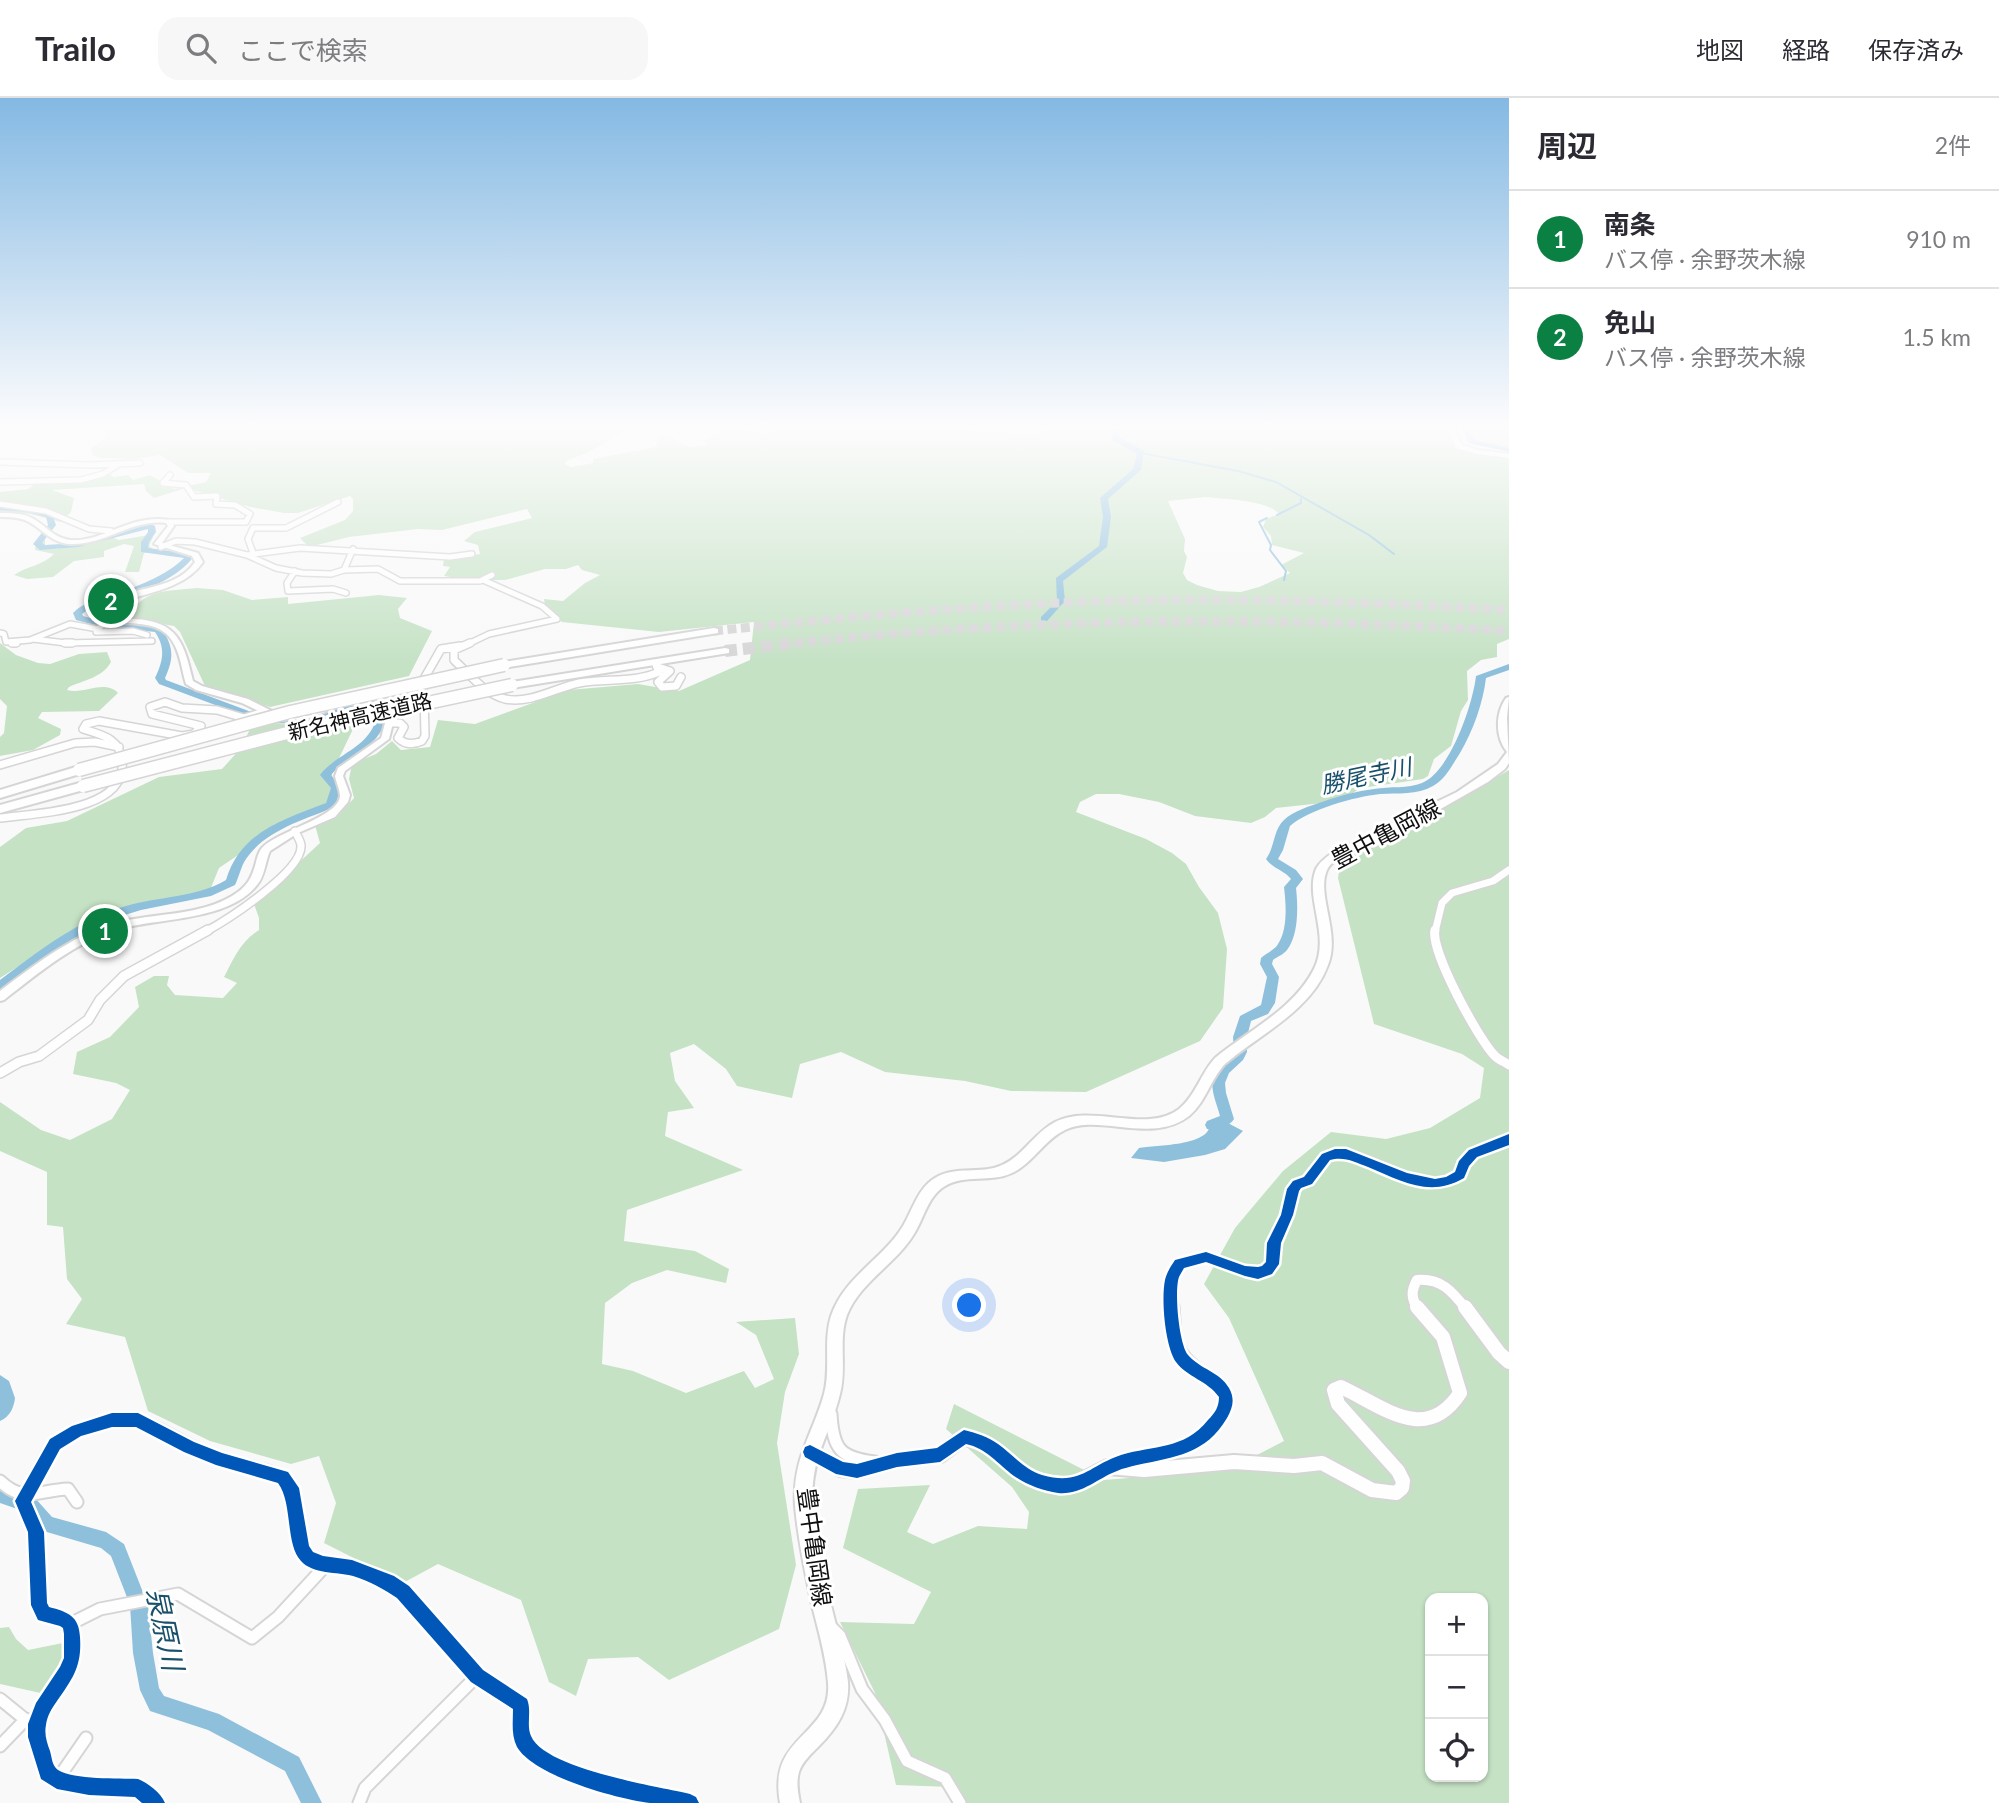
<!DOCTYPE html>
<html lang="ja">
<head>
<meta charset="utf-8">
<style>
	body { margin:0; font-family:Lato,"Noto Sans JP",sans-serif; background:#f7f7f7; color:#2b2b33 }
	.controls { position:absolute; right:21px; bottom:21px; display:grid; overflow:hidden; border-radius:14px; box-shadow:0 2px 5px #0004 }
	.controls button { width:63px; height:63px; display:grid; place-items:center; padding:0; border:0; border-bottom:2px solid #e1e1e2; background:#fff; color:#2b2b33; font:35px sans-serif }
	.you { position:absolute; left:970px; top:1208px; width:24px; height:24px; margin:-18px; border:5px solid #fff; border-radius:50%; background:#1a73e8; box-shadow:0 0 0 10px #1a73e833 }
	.badge { display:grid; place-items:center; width:46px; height:46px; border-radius:50%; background:#0b8043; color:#fff; font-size:23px; font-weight:700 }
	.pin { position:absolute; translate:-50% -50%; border:4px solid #fff; box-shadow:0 2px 7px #0006 }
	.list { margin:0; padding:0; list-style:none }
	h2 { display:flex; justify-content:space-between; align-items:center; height:91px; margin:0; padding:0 28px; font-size:30px }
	h2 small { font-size:23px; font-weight:400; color:#7c7c81 }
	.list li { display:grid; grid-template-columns:46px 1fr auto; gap:21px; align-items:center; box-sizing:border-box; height:98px; padding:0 28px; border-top:2px solid #e1e1e2 }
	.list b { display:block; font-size:26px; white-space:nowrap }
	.list p { margin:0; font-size:23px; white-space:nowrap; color:#7c7c81 }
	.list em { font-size:23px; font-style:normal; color:#7c7c81 }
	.icon { flex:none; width:38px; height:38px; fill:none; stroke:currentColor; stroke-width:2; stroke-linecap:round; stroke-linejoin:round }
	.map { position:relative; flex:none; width:1509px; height:1705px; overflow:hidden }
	header { display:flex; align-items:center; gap:42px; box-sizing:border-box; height:98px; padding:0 35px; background:#fff; border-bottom:2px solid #e1e1e2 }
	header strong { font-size:33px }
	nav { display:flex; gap:38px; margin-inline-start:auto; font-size:24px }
	.search { width:490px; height:63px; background:#f7f7f7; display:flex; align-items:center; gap:18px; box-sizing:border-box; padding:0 24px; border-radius:21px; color:#7c7c81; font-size:26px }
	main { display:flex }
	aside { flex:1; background:#fff }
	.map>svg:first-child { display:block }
	.forest { fill:#c5e2c5; fill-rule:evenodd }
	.water { fill:#8ec0dc }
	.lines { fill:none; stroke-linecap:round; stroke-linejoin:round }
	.stream { stroke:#8ec0dc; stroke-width:2 }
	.river { fill:#8ec0dc; fill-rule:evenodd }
	.motorway-tunnel-far1 { stroke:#d7d6d7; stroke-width:9; stroke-dasharray:9 4.5; stroke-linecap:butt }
	.motorway-tunnel { stroke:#d7d6d7; stroke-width:12; stroke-dasharray:12 6; stroke-linecap:butt }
	.minor-far3-casing { stroke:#d6d5d6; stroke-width:8 }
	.minor-far2-casing { stroke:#d6d5d6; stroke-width:10 }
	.minor-far1-casing { stroke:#d6d5d6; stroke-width:12 }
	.minor-casing { stroke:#d6d5d6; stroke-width:15 }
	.tertiary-far1-casing { stroke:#d6d5d6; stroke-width:14 }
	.tertiary-casing { stroke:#d6d5d6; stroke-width:18 }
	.secondary-casing { stroke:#d6d5d6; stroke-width:4 }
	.primary-casing { stroke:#d6d5d6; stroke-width:4 }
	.motorway-casing { stroke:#d6d5d6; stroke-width:4 }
	.minor-far3 { stroke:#fefefe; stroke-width:5 }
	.minor-far2 { stroke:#fefefe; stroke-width:7 }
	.minor-far1 { stroke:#fefefe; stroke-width:9 }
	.minor { stroke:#fefefe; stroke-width:11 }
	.tertiary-far1 { stroke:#fefefe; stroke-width:10 }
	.tertiary { stroke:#fefefe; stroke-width:14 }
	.secondary { fill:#fefefe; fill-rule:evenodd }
	.primary { fill:#fefefe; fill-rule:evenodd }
	.motorway { fill:#fefefe; fill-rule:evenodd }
	.motorway-bridge-casing { stroke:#d6d5d6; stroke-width:15; stroke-linecap:butt }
	.motorway-bridge { stroke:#fefefe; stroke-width:12 }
	.cycleway-casing { stroke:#fff; stroke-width:5 }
	.cycleway { fill:#0057b8; fill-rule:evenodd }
	.labels { text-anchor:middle; stroke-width:6; stroke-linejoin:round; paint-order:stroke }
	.street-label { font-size:21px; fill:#0f0f10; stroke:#fff }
	.water-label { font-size:23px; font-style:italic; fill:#18506b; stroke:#fff }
	.near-street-label { font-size:24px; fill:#0f0f10; stroke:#fff }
	.near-water-label { font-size:28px; font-style:italic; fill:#18506b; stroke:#fff }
</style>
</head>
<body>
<header>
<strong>Trailo</strong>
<div class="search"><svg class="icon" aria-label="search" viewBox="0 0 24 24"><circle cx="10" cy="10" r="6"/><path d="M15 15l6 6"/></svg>ここで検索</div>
<nav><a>地図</a><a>経路</a><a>保存済み</a></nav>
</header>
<main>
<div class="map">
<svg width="1509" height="1705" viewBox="0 0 1509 1705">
	<rect width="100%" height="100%" fill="#faf9fa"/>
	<path class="forest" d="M 99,327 L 648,327 L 623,334 L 587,355 L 566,363 L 565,366 L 571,369 L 593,365 L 593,361 L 656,349 L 658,339 L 668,338 L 689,349 L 707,347 L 704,342 L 719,335 L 720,330 C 742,324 756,343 776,333 L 775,327 L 957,327 L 971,333 L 1034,337 L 1045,332 L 1072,327 L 1447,327 L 1455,351 L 1509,362 L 1509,541 L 1497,546 L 1497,559 L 1481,562 L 1467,573 L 1468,602 L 1461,613 L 1451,648 L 1434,661 L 1428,678 L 1423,681 L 1361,690 L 1348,698 L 1322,705 L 1276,710 L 1265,719 L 1251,725 L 1195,718 L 1159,704 L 1119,696 L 1096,696 L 1080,704 L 1076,714 L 1146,741 L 1172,755 L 1186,766 L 1199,789 L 1218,815 L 1227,851 L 1223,910 L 1200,943 L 1086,994 L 1011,993 L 965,983 L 885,974 L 841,954 L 800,966 L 792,1000 L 737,988 L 726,971 L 694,946 L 670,955 L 675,983 L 694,1010 L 668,1014 L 665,1038 L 743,1072 L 627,1112 L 624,1143 L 695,1153 L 729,1171 L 726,1185 L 667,1172 L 632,1185 L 605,1205 L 602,1266 L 633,1273 L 686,1295 L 744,1273 L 755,1290 L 774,1281 L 756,1237 L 736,1224 L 795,1220 L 799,1256 L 785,1294 L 777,1345 L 796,1467 L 779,1531 L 669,1582 L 638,1559 L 588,1561 L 576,1598 L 549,1584 L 521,1502 L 438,1466 L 403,1485 L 324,1445 L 336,1405 L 319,1358 L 291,1366 L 210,1343 L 148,1313 L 125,1239 L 66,1226 L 82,1201 L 67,1181 L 63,1129 L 47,1127 L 47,1074 L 0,1053 L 0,1004 L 41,1032 L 70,1042 L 112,1021 L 130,992 L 116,985 L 73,976 L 77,954 L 110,939 L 139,909 L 135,889 L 154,878 L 169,878 L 167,887 L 175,897 L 223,900 L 237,885 L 224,879 C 234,860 240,844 259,832 L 259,820 L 254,806 L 320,745 L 315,727 L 337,719 L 354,700 L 349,681 L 352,666 L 376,656 L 392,643 L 401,652 L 430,649 L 438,622 L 475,626 L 568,592 L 638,586 L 679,593 L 750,562 L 754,524 L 659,534 L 562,524 L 545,508 L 544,501 L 563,503 L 585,485 L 600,477 L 582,472 L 578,467 L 566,471 L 545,471 L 505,482 L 490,482 L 484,479 L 468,482 L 444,478 L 450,469 L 443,468 L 444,461 L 480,456 L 478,447 L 464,443 L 475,434 L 532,420 L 527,411 L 442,432 L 418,431 L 349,439 L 317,447 L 307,447 L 300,440 L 345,422 L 353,413 L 353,401 L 350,398 L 298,415 L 284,415 L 250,409 L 186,390 L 154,400 L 146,393 L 144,386 L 52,392 L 74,400 L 71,414 L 61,424 L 30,416 L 0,413 L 0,394 L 28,391 L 35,386 L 90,381 L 107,375 L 114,379 L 128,377 L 133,382 L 150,377 L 174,391 L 206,384 L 211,375 L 188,375 L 160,357 L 136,361 L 101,360 L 92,357 L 91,350 L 108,338 ZM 1205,399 C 1223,401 1268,402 1279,416 L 1266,421 L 1263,429 L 1271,438 L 1272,447 L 1304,455 L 1281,467 L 1290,475 L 1259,489 L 1241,494 L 1218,493 L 1197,487 L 1187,482 L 1183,475 L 1187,459 L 1184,453 L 1185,441 L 1168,403 Z
		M 1467,327 L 1509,327 L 1509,352 L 1477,344 L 1471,339 Z
		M 149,437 L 153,439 L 149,448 L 154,452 L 144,455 L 139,474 L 125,474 L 134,448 L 124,446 L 104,453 L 104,459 L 74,463 L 53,479 L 27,481 L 14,477 C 27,468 42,468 54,456 L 35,452 L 36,443 L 45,440 L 45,447 L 56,451 L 109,438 L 119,442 Z
		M 197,490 L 223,492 L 252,502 L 288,499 L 288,506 L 379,497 L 407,500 L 398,511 L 400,520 L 432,533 L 409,578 L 270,609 L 205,588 L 180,534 L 174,528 L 126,520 C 144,491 165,493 197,490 Z
		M 0,545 L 16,557 L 38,565 L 50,566 L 79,556 L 107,554 L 111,564 C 102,580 84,582 69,589 L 67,592 C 84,597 104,581 118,595 L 99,613 L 42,614 L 38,620 L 61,631 L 60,637 L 33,652 L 0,658 L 0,639 L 4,635 L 7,608 L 0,601 Z
		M 329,618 L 324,622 L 326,631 L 341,631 L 351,627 L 353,631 L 332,675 L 333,691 L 325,707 L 250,749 L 219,770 L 210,792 L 102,815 L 0,880 L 0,749 L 26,730 L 67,723 L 159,679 L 222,671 L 242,649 L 252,626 L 297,625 Z
		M 1509,672 L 1509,1705 L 951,1705 L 951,1689 L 896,1687 L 875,1595 L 840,1524 L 914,1526 L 931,1494 L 843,1450 L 858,1391 L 930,1387 L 907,1434 L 933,1446 L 978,1428 L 1027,1431 L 1029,1414 L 1012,1389 L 946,1331 L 954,1306 L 1104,1382 L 1228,1372 L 1284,1343 L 1229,1220 L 1204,1186 L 1235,1130 L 1283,1073 L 1331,1034 L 1386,1041 L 1430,1030 L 1480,1000 L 1484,970 L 1462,956 L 1374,926 L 1338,780 L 1341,760 L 1362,738 L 1468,696 ZM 1430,1500 L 1483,1500 L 1483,1679 L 1430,1679 Z
		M 9,1529 L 16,1541 L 28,1552 L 63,1545 C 72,1566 58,1580 45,1596 L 0,1586 L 0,1530 Z"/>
	<path class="water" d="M 1224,1023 L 1243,1033 L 1225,1051 L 1205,1057 L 1164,1064 L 1131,1060 L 1139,1050 C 1156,1047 1210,1048 1210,1026 Z"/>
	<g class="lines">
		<path class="stream" d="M 1141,355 L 1238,373 L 1276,384 L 1369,437 L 1394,456
			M 1277,417 L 1301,405 L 1301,401
			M 1267,420 L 1259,424 L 1271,447 L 1270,452 L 1286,473 L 1284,482"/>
		<path class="river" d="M 1105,327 L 1119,330 L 1119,339 L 1144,353 L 1141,372 L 1108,401 L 1111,419 L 1107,449 L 1063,483 L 1065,503 L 1047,523 L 1041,523 L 1041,519 L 1057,503 L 1056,480 L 1099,448 L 1103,419 L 1100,400 L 1133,371 L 1137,356 L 1112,342 L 1113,332 Z
			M 1461,327 L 1468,327 L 1474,342 L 1509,350 L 1509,354 L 1468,345 Z
			M 0,408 L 28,410 L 52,416 L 56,427 L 42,445 L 45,447 L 78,445 L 151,426 L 155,428 L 156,434 L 149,444 L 148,450 L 193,456 L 194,458 C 178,481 143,493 117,501 C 105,505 93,507 82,516 L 83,518 C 108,527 135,524 161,530 C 174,548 174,560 165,580 L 166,582 L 267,620 L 309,617 L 350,603 L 365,605 L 378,612 L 384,627 C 374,652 347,658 331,677 L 341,690 L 335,709 C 306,721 269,731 249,757 C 241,766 240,777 235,787 L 211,798 L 141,812 L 115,820 L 65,847 L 0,892 L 0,882 C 39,853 79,821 126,808 C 160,798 195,800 226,782 C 241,733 283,722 326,705 L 331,690 L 320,677 C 335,657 364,651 374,627 L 371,616 L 360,610 L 351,609 L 310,623 L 266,626 L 159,586 L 155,580 C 163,563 166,550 155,534 L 98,528 L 76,522 L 73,515 C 83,504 98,502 112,497 C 136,489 166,478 184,460 L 141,454 L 141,444 L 148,434 L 148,431 L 78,449 L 40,452 L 33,446 L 48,427 L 46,419 L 28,414 L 0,412 Z
			M 1509,566 L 1509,572 L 1486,580 C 1483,605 1473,633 1460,655 C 1452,667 1446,681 1433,688 C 1417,697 1398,695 1380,696 C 1354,699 1310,711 1290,728 L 1283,752 L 1278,761 L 1296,772 L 1303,781 L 1296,790 C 1298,807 1299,837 1287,852 C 1284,856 1277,859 1273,862 L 1272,866 L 1279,879 L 1275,905 L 1268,916 L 1251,923 L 1247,939 L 1247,954 L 1243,962 L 1229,975 L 1225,985 L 1226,995 L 1234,1021 C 1230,1028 1215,1033 1207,1031 L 1205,1027 L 1207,1023 L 1220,1018 C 1215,999 1205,983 1221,965 C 1225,961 1230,958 1234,954 L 1233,939 L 1240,918 L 1261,907 L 1267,879 L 1260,866 L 1261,860 C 1266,855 1275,852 1278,846 C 1288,831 1286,806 1284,789 L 1291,781 C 1284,772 1273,771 1266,761 C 1275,749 1273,732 1284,722 C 1293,713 1310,708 1322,704 C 1339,698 1357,693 1374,691 C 1390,688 1408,691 1422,685 C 1450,674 1473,606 1476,578 Z
			M 0,1277 L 9,1283 L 15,1300 C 14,1309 10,1319 0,1323 Z
			M 0,1389 L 35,1400 L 52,1419 L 106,1434 L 124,1446 L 148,1507 L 153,1555 L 159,1590 L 164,1598 L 219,1616 L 299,1659 L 322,1705 L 301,1705 L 285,1673 L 208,1632 L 150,1613 L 140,1592 L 133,1555 L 130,1507 L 111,1458 L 101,1450 L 40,1432 L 23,1413 L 0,1405 Z"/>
		<path class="motorway-tunnel-far1" d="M 714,533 C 846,519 978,507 1111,503 C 1244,500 1376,504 1509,512
			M 781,547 C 1023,519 1266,518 1509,533"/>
		<path class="motorway-tunnel" d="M 725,553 L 796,545"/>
		<defs>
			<path id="minor-far3" d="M 0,330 L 13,327
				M 0,364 L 90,367 L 140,365
				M 0,384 L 81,382 L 103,376 L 119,366
				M 0,406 L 46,413 L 89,431 L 111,433
				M 169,424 L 246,424 L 250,416 L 235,407 L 216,406 L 217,398 L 194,399 L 186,387 L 163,385 L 170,377
				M 161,449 L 176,443 L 195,444 L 247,457 L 276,470 L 302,475 L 331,476 L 344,472 L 378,471 L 400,483 L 480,483 L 492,477
				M 253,455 L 248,441 L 253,430 L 286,430 L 338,404
				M 247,457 L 300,450 L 450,459 L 472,456
				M 344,472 L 353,451
				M 295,473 L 287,485 L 288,493 L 333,491 L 346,495
				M 96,534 L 133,533 L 147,537
				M 0,535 L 4,536 L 6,544 L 30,542 L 70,526 L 98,531 L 107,523
				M 33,541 L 66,545 L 152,543
				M 466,547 L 489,536 L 557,521 L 542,508 L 483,482"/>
			<path id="minor-far2" d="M 12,545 L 16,545
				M 65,545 L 72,545
				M 470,545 L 454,552 L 454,562 C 469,576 485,596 505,601 C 531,606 555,590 579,585 C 605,580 634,585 659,574 L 656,567
				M 658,569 L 670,573 L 658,584 L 662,589 L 676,588 L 681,579
				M 389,625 L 400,625 L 404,629 L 398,640 C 405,647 413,647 422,643 L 425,638 L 424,595 L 421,586 L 441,551 L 460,548
				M 0,667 L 75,645 L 95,644 L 119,649
				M 0,720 C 34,715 128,714 122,663 C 120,640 102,637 83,631 L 86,626 L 99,623 L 182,638 L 194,636 L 201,628 L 152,616 L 150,609 L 165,604 L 182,610 L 217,612 L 244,620 L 264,614
				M 205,834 C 227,822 302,774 301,748 C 301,743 297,738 295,733
				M 1435,834 L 1442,805 L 1452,795 L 1493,783 L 1509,772"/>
			<path id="minor-far1" d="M 1435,832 C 1430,853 1479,942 1495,958 C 1499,962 1505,964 1509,967
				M 0,975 L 19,964 L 39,958 L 88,922 L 100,902 L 124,878 L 208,832
				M 1173,1211 L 1171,1182 L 1180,1166 L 1206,1159 L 1245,1173 L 1258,1175 L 1267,1172 L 1272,1166 L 1274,1145 L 1287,1117 L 1293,1091 L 1297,1086 L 1308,1083 L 1326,1059 C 1371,1044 1410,1105 1460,1077 C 1469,1048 1486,1053 1509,1041"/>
			<path id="minor" d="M 831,1316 C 833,1351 840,1360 875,1364
				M 1113,1367 C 1154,1358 1205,1355 1224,1311 C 1227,1304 1227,1297 1223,1291 C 1217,1284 1208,1279 1201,1274 C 1172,1252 1176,1244 1173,1209
				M 0,1383 C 24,1406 39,1392 68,1391 L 77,1404
				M 70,1526 L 100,1511 L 178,1496 L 252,1540 L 278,1519 L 327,1466
				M 832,1530 L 840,1538 L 862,1591 L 885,1622 L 907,1663 L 945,1680 L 960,1705
				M 0,1601 L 37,1631
				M 0,1648 L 26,1621
				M 57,1682 L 86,1640
				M 156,1705 L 138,1690 L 89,1688 L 57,1682 L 47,1675 L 37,1639 L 37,1626 L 42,1611 L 67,1574 L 72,1560 L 72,1536 L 70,1526 L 64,1521 L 44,1516 L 39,1507 L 36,1434 L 23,1403 C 33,1386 41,1362 54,1347 C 68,1331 120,1316 140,1323 C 164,1331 187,1348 212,1358 C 228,1365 272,1371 283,1380 C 303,1395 290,1446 308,1460 C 320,1468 336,1467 350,1470 C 368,1474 387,1484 403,1494 L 477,1578 L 521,1607 C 521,1618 518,1634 524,1644 C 547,1681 649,1695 690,1705
				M 359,1705 L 365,1690 L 477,1578"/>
			<path id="tertiary-far1" d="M 1418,1211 C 1411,1200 1411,1193 1417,1182 C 1441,1180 1452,1193 1466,1211"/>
			<path id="tertiary" d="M 1465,1209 L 1499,1255 L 1509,1264
				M 810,1354 L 841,1371 L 857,1373 L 897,1362 L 940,1357 L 964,1339 L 987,1347 L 1029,1380 L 1052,1388 L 1075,1386 L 1108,1369 L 1144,1372 L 1234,1364 L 1294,1368 L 1322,1365 L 1372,1392 L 1396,1395 L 1402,1390 L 1403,1383 L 1398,1373 L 1338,1306 L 1334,1292 L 1341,1289 C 1384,1309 1426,1347 1460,1295 L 1443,1239 L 1417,1209"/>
			<path id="secondary" d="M 0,415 C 11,415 22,415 32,420 C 45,427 54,440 70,442 C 105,444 130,415 170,422 L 174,428 L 162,445 L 198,455 L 203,464 C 183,493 140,496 109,507 L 101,513 L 101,518 C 112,521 123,520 134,521 C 178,523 184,545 193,583 L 202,588 L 248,601 L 278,616 L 306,615 L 334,606 L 338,609 L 307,621 L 277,622 L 242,605 L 196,592 L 186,586 C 182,574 181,560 175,548 C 161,516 121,530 94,521 L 93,512 C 120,486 173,497 195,464 L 192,458 L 154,446 L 168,428 L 166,425 C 131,421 104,448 70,446 C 51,445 43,431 27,423 C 19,419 9,419 0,419 Z
				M 359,601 C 376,604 385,611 393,625 L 389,641 L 345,673 L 343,678 L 350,697 L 348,704 L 335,719 L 298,735 L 270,753 C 265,764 265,778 257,787 C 227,825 154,819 112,833 C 72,847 37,876 4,902 L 0,903 L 0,893 C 38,864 77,834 124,823 C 160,815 200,817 232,798 C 247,789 252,780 256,764 C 257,760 259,753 262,750 C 277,733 339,719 340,698 C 340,692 336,684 335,678 L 338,670 L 381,640 L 385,625 C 376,610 366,608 350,606 L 349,604 L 353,601 Z"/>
			<path id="primary" d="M 1446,327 L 1453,327 L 1462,347 L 1478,352 L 1509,356 L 1509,360 L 1477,356 L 1456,350 Z
				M 1509,599 L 1507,620 L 1509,665 L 1505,671 L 1488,684 L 1437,713 L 1343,757 C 1338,761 1330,765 1327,772 C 1316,797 1341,835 1328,867 C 1311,913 1260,936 1225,966 C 1210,982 1206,1004 1189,1018 C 1152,1047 1098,1015 1065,1032 C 1044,1042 1033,1065 1012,1075 C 991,1085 964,1076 945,1088 C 928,1098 924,1120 914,1136 C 896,1166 860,1184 847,1217 C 838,1242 847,1270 840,1296 C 830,1338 809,1361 813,1408 C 816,1441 823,1474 831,1507 C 837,1532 845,1558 848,1584 C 850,1611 837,1630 818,1649 C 811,1656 802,1664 799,1674 C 796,1684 798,1695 800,1705 L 780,1705 C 767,1636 832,1639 828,1585 C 826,1558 818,1532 812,1507 C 805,1475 798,1441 795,1408 C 792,1361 812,1338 824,1296 C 831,1271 823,1243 831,1218 C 844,1179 883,1161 903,1128 C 913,1111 918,1090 935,1080 C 956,1067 980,1077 1002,1067 C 1023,1058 1034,1035 1055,1024 C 1092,1005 1146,1036 1179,1011 C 1196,997 1201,975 1215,960 C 1249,932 1294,911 1314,871 C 1331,837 1304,800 1316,771 C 1320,763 1328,758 1335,753 L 1457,694 L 1498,666 L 1507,654 C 1495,639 1495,616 1506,600 Z"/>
			<path id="motorway" d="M 714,530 L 718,531 L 718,535 L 504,570 L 499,567 L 504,564 Z
				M 725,550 L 729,551 L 729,555 L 512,590 L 507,587 L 512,584 Z
				M 79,668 L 85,672 L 83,675 L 0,700 L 0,692 Z
				M 83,684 L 87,685 L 89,688 L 87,691 L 0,715 L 0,707 Z"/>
		</defs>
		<use href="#minor-far3" class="minor-far3-casing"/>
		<use href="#minor-far2" class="minor-far2-casing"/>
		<use href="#minor-far1" class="minor-far1-casing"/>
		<use href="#minor" class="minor-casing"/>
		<use href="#tertiary-far1" class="tertiary-far1-casing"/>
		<use href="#tertiary" class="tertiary-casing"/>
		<use href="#secondary" class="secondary-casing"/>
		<use href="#primary" class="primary-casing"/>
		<use href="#motorway" class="motorway-casing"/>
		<use href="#minor-far3" class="minor-far3"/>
		<use href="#minor-far2" class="minor-far2"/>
		<use href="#minor-far1" class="minor-far1"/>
		<use href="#minor" class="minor"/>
		<use href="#tertiary-far1" class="tertiary-far1"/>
		<use href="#tertiary" class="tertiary"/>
		<use href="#secondary" class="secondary"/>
		<use href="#primary" class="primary"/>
		<use href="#motorway" class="motorway"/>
		<defs>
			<path id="motorway-bridge" d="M 79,672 L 290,614 L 504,567
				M 83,688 L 287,635 L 512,587"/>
		</defs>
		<use href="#motorway-bridge" class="motorway-bridge-casing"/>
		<use href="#motorway-bridge" class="motorway-bridge"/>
		<defs>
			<path id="cycleway" d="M 1509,1036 L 1509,1047 L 1477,1059 L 1469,1068 L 1464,1080 C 1430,1100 1401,1083 1368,1069 C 1355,1064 1344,1058 1330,1062 L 1312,1086 L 1301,1090 L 1299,1093 L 1293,1117 L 1281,1145 L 1279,1166 L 1272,1176 L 1258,1181 L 1245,1178 L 1206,1164 L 1184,1170 C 1183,1172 1180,1177 1179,1179 C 1174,1193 1179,1246 1188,1257 C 1200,1271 1220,1274 1229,1290 C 1235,1301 1233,1309 1227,1320 C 1206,1356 1175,1359 1137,1367 C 1130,1369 1123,1370 1117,1373 C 1096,1381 1082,1397 1058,1395 C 1043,1393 1027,1387 1014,1378 C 998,1366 986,1350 966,1346 L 940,1364 L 897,1369 L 857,1380 L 836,1376 L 805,1359 L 803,1354 L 805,1349 L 810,1347 L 843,1364 L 857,1366 L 897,1355 L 937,1350 L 964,1332 C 977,1335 988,1339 998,1346 C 1012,1356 1025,1372 1042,1377 C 1081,1388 1088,1368 1121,1357 C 1154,1347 1184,1352 1208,1322 C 1215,1315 1219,1309 1219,1299 C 1208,1283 1187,1279 1176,1264 C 1165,1248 1161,1201 1165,1182 C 1167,1174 1171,1168 1175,1162 L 1206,1154 L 1245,1168 L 1258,1169 L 1262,1168 L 1266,1164 L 1267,1145 L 1281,1117 L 1287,1091 L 1293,1083 L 1304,1079 L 1322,1056 L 1335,1051 L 1346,1051 L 1407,1075 L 1435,1081 L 1446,1079 L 1455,1074 L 1459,1063 L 1469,1052 Z
				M 112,1315 L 138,1315 L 194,1344 L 222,1355 L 288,1374 L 299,1390 L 309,1448 L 313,1454 L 323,1458 L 352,1462 L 394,1478 L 409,1488 L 483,1572 L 527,1601 C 532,1613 526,1627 531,1638 C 545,1671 656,1688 690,1696 L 696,1699 L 699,1705 C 683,1705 666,1705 650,1705 C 617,1701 534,1678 517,1649 C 511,1637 513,1624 513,1611 L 471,1584 L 397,1500 C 384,1491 369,1483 353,1478 C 338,1474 312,1476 301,1463 C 285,1446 293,1405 278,1385 L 216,1367 L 184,1354 L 136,1329 L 112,1329 L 81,1338 L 60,1351 L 31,1404 L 44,1434 L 47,1505 L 49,1509 C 68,1514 79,1518 80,1539 C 82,1568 73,1580 57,1603 C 52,1610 47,1618 46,1627 C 44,1636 47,1645 50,1653 C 52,1660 52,1668 58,1672 C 74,1682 119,1680 138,1681 C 148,1685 161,1695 165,1705 L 142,1705 L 135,1699 L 89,1697 L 57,1691 L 41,1681 L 28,1639 L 28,1626 L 36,1605 L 60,1569 L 64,1560 L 64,1536 L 63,1530 L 60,1528 L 38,1522 L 31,1507 L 28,1434 L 15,1403 L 50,1341 L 72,1328 Z"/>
		</defs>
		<use href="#cycleway" class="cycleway-casing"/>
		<use href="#cycleway" class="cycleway"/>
	</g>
	<linearGradient id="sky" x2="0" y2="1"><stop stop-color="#84b9e3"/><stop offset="0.58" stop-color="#fdfcfd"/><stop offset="1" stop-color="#fdfcfd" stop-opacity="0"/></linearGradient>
	<rect width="1509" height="566" fill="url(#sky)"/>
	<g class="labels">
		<g class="street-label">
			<text transform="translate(360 619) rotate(-13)" y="7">新名神高速道路</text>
		</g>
		<g class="water-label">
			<text transform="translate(1366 678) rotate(-12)" y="8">勝尾寺川</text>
		</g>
		<g class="near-street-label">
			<text transform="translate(1386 736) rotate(-28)" y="8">豊中亀岡線</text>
			<text transform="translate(814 1449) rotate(82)" y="8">豊中亀岡線</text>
		</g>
		<g class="near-water-label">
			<text transform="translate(165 1531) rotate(78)" y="10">泉原川</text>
		</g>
	</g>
</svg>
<div class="controls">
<button>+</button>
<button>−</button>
<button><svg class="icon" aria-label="locate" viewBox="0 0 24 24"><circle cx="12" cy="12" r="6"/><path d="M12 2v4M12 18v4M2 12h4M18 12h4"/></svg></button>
</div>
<div class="you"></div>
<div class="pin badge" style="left:105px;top:833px">1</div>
<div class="pin badge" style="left:111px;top:503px">2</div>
</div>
<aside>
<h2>周辺<small>2件</small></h2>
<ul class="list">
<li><span class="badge">1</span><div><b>南条</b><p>バス停 · 余野茨木線</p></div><em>910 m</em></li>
<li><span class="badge">2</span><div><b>免山</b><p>バス停 · 余野茨木線</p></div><em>1.5 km</em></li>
</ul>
</aside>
</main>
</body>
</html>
